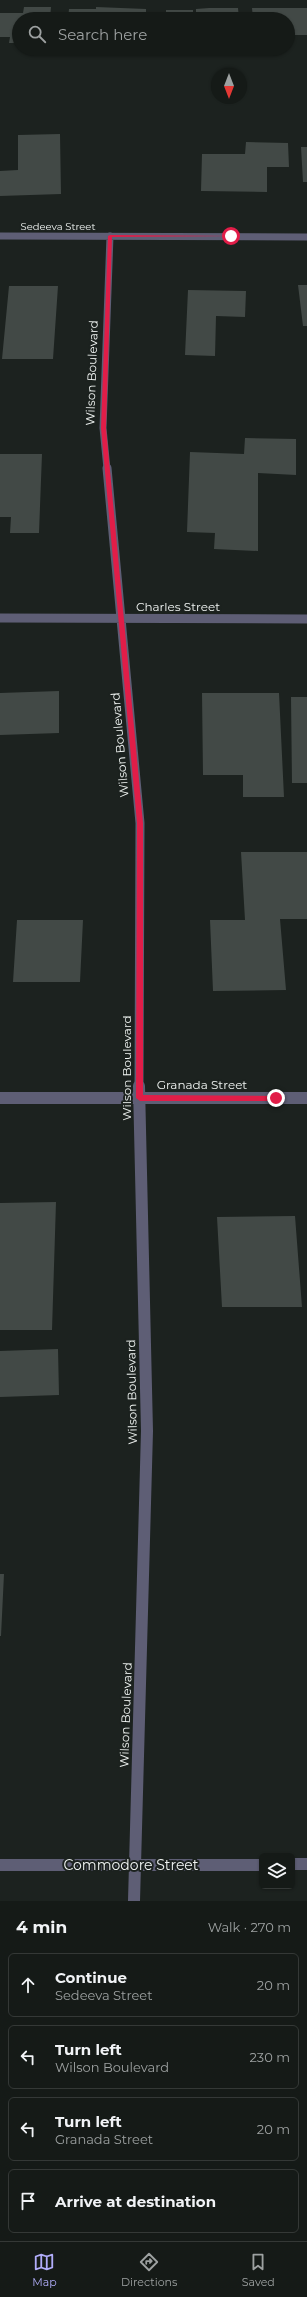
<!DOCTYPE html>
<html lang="en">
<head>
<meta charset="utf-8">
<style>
	body { margin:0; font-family:Montserrat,sans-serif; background:#1e2320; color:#f1f3f6 }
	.controls { position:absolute; right:12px; bottom:12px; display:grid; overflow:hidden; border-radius:6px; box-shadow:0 1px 3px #0004 }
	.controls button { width:36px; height:36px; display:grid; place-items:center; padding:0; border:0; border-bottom:1px solid #343836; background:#151a17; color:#f1f3f6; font:20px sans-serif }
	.compass { position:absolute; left:211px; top:68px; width:36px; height:36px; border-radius:50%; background:#151a17; box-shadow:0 1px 3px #0004; rotate:180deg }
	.stop { position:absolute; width:12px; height:12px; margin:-9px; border:3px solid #e11d48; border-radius:50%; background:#fff }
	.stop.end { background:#e11d48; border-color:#fff; box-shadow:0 1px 4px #0008 }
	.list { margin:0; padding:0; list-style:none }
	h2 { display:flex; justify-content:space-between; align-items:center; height:52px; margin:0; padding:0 16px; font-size:17px }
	h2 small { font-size:13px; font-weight:400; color:#9da1a1 }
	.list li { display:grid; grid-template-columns:26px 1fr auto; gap:12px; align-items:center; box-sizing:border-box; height:64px; margin:0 8px 8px; padding:0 8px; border:1px solid #343836; border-radius:6px }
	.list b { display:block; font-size:15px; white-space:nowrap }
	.list p { margin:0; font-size:13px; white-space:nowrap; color:#9da1a1 }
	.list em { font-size:13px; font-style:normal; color:#9da1a1 }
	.icon { flex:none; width:22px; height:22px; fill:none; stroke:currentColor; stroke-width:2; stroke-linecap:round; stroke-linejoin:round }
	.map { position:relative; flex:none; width:307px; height:1901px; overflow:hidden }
	.search { position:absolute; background:#151a17; box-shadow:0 1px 3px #0004; left:12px; right:12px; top:12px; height:44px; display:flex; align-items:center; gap:10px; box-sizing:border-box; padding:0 14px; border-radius:22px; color:#9da1a1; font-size:15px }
	.sheet { height:340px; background:#151a17 }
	nav { display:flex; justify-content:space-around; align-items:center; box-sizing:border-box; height:56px; border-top:1px solid #343836; background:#151a17; font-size:11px; color:#9da1a1 }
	nav a { display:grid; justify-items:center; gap:2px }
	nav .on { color:#b1adfa }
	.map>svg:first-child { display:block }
	.building { fill:#424946 }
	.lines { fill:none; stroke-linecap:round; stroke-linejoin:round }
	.minor-far2 { stroke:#5e5e75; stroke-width:7 }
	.minor-far1 { stroke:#5e5e75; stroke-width:9 }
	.minor { stroke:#5e5e75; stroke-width:12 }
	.route { fill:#e11d48 }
	.labels { text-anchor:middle; stroke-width:4; stroke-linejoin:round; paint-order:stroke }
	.far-street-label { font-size:10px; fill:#f0f4f2; stroke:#1c221f }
	.street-label { font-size:12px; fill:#f0f4f2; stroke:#1c221f }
	.near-street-label { font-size:14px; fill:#f0f4f2; stroke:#1c221f }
</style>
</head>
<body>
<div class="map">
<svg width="307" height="1901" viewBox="0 0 307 1901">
	<rect width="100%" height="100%" fill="#1c221f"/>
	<path class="building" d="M 24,7 L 51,7 L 50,19 L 19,19 L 19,43 L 9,43 L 10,37 L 0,37 L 0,13 L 23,13 Z
		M 96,7 L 146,9 L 146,19 L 68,19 L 69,9 L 96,9 Z
		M 209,8 L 238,8 L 239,19 L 166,19 L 166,10 L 193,10 L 193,14 L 196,14 L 196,9 Z
		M 252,8 L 307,8 L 307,35 L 288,35 L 288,19 L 253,19 Z
		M 60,134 L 61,194 L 0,196 L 0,171 L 18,170 L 18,135 Z
		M 246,142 L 288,143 L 289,167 L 267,167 L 267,192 L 201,191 L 202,154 L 245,154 Z
		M 301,147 L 307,147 L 307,182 L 303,182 Z
		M 298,285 L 307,285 L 307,326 L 303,326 Z
		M 9,286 L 58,286 L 53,359 L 2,359 Z
		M 188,290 L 246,291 L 245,317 L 216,316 L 215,356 L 185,355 Z
		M 245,438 L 296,439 L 296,475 L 258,473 L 258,551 L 214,549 L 215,533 L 187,532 L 190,452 L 244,454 Z
		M 0,454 L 42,454 L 39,533 L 10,533 L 11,517 L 0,517 Z
		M 59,691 L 59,733 L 0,735 L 0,693 Z
		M 202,693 L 279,693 L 284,797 L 243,797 L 243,775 L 203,775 Z
		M 291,697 L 307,697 L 307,783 L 292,783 Z
		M 241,852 L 307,852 L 307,919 L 280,919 L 286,990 L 213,991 L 210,920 L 245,920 Z
		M 17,920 L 83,920 L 80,982 L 13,982 Z
		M 56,1202 L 52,1330 L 0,1330 L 0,1203 Z
		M 295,1216 L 302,1307 L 222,1307 L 217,1217 Z
		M 58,1349 L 59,1395 L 0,1397 L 0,1351 Z
		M 0,1574 L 4,1574 L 1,1636 L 0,1636 Z"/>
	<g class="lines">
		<path class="minor-far2" d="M 0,236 L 307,237
			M 107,469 L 103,428 L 110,236"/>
		<path class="minor-far1" d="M 107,468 L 140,823 L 139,1087
			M 0,618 L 307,619"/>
		<path class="minor" d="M 0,1098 L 307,1098
			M 292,1864 L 307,1864
			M 0,1865 L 262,1865
			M 134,1901 L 147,1431 L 139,1086"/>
	</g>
	<path class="route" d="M 110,235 L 233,236 L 112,237 L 106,428 L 143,823 L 143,1095 L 276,1096 L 280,1098 L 276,1101 L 140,1101 L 136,1098 L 137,823 L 101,428 L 108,236 Z"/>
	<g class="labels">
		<g class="far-street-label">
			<text x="58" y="230">Sedeeva Street</text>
		</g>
		<g class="street-label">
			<text transform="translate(92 373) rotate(-88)" y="4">Wilson Boulevard</text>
			<text x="178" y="611">Charles Street</text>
			<text transform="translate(120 745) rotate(-95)" y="4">Wilson Boulevard</text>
			<text transform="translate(127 1068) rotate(-90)" y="4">Wilson Boulevard</text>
			<text x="202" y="1089">Granada Street</text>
			<text transform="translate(132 1392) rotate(-91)" y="4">Wilson Boulevard</text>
			<text transform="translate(126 1715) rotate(-88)" y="4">Wilson Boulevard</text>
		</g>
		<g class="near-street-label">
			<text x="131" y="1870">Commodore Street</text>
		</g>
	</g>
</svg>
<div class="controls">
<button><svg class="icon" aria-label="layers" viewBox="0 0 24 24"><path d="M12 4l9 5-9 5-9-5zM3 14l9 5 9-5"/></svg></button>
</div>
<svg class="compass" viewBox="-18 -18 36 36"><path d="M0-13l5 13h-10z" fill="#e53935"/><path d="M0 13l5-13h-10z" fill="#9da1a1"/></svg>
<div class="stop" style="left:231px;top:236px"></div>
<div class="stop end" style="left:276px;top:1098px"></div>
<div class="search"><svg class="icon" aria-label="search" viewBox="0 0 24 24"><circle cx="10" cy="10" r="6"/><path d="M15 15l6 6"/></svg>Search here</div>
</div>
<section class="sheet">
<h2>4 min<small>Walk · 270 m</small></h2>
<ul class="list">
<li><svg class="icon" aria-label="ahead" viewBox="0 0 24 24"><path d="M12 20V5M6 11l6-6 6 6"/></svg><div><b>Continue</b><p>Sedeeva Street</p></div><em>20 m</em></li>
<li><svg class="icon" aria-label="left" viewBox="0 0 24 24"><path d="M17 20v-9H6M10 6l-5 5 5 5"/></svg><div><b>Turn left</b><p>Wilson Boulevard</p></div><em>230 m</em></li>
<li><svg class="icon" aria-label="left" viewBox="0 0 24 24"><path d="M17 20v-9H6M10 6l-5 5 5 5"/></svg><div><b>Turn left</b><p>Granada Street</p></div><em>20 m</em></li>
<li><svg class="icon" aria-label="arrive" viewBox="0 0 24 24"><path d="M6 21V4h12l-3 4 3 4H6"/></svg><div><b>Arrive at destination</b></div></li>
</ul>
</section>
<nav>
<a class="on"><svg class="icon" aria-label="map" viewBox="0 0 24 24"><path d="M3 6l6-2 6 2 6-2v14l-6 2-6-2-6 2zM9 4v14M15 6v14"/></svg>Map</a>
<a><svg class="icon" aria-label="directions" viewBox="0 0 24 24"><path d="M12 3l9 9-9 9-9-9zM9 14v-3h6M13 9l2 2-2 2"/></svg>Directions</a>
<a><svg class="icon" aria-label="saved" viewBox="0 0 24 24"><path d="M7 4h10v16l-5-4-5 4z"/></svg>Saved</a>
</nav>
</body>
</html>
